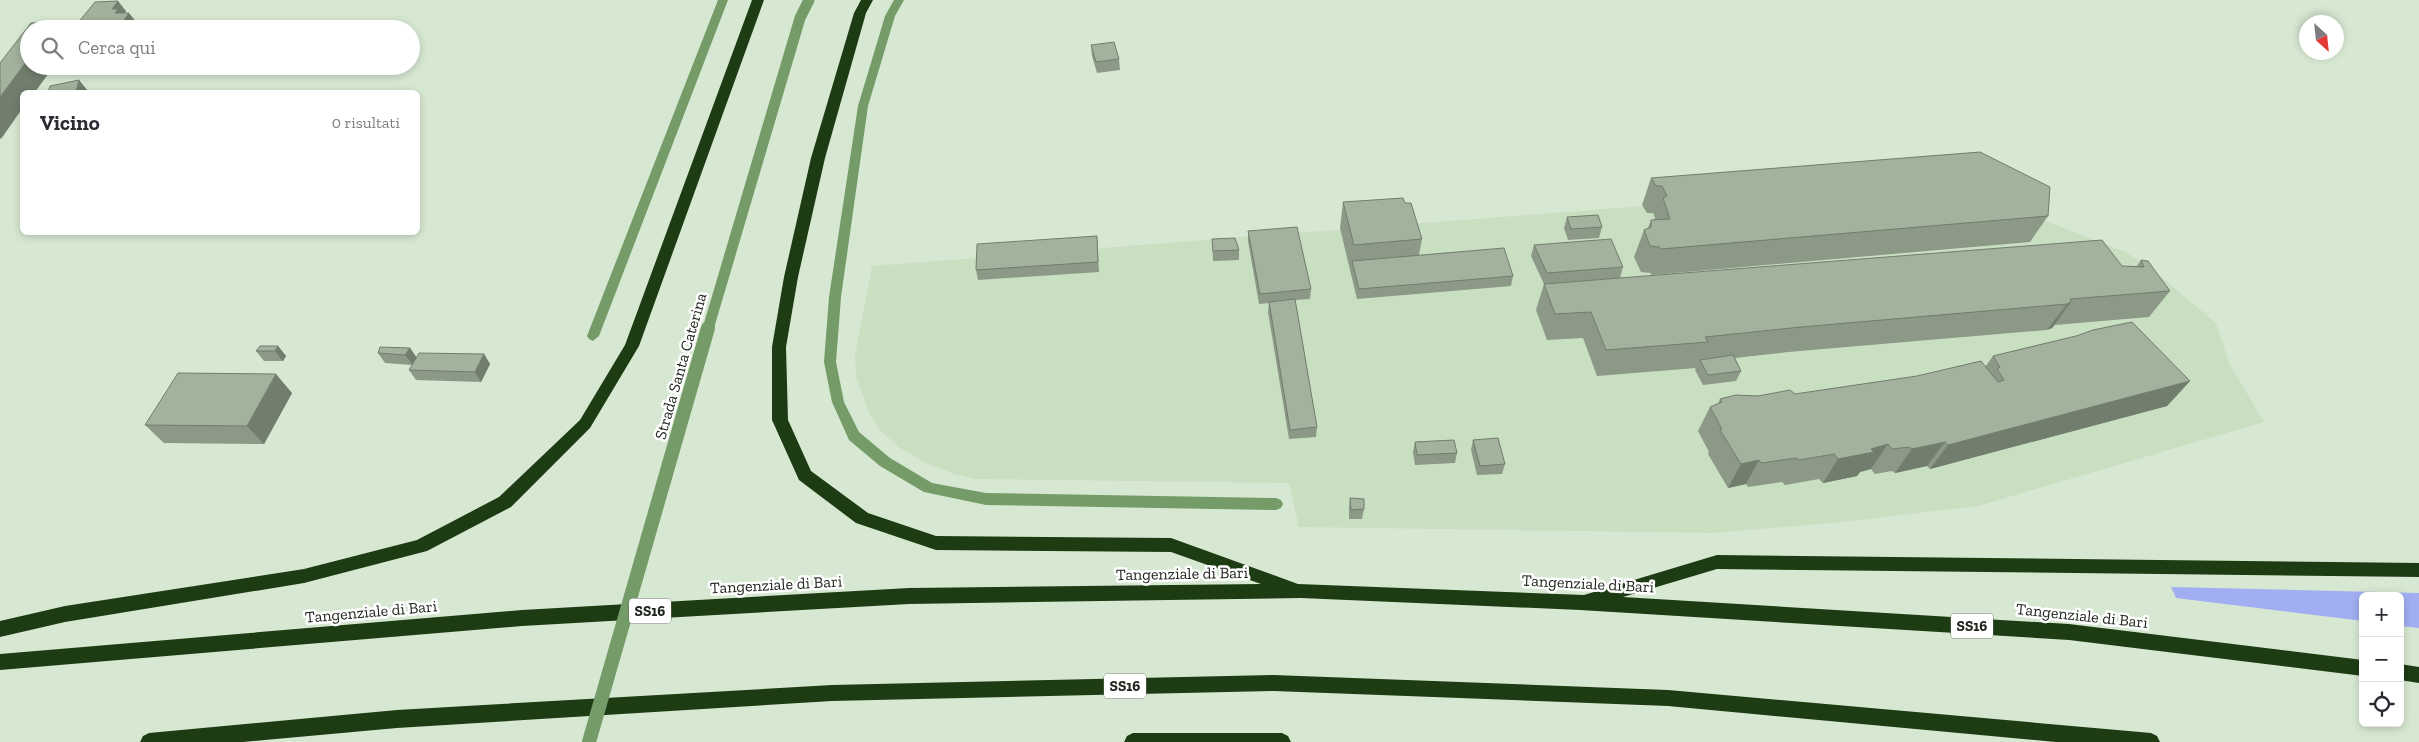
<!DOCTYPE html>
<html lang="it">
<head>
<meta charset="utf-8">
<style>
	body { margin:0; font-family:"Zilla Slab",serif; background:#f2f2f3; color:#2b2b33 }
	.controls { position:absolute; right:15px; bottom:15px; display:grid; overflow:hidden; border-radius:8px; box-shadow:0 2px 8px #0003 }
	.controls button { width:45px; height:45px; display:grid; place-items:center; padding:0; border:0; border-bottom:1px solid #e1e1e2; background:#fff; color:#2b2b33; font:25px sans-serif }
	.compass { position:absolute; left:2299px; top:15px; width:45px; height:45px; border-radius:50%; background:#fff; box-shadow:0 2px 8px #0003; rotate:153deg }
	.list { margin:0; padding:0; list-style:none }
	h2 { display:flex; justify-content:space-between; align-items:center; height:65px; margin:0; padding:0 20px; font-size:21px }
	h2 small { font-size:16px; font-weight:400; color:#7c7c81 }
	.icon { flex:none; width:28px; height:28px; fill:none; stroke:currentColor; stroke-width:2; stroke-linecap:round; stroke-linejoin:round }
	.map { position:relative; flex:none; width:2419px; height:742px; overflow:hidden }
	.search { position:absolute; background:#fff; box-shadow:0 2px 8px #0003; left:20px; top:20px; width:400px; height:55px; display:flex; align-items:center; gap:12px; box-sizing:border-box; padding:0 18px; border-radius:28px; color:#7c7c81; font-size:19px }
	.panel { position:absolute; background:#fff; box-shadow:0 2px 8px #0003; left:20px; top:90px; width:400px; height:145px; border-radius:8px }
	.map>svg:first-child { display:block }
	.built { fill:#c9dfc2 }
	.green { fill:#a1aef2 }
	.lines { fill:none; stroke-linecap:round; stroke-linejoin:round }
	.minor { fill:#749b68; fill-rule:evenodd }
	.highway { fill:#1e3c13; fill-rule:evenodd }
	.minor-bridge-far1 { stroke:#749b68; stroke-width:11 }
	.minor-bridge { stroke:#749b68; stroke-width:14 }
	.wall { fill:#8b9986 }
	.shaded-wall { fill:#717d6d }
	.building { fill:#a2b29c; stroke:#717d6d }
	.labels { text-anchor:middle; stroke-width:5; stroke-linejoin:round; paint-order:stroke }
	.shield { fill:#fff; stroke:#636762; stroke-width:1 }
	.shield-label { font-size:15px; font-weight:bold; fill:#20261e }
	.street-label { font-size:16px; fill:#20261e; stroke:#fff }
</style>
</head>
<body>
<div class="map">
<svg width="2419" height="742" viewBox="0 0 2419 742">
	<rect width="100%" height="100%" fill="#d7e8d2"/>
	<path class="built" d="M 1964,181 L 2032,216 L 2126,252 L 2153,270 L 2216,323 L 2229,363 L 2264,422 L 1978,506 L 1842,522 L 1714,533 L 1299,527 L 1289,483 L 974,479 L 954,474 L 926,463 L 900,448 L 881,431 L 870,415 L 856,376 L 855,355 L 872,266 Z"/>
	<path class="green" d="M 2171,587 L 2419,593 L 2419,628 L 2400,626 L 2400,596 L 2363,596 L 2363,621 L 2176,598 Z"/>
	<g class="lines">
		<path class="minor" d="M 718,0 L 728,0 L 599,336 L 593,341 L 589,339 L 587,336 Z
			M 894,0 L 904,0 L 895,16 L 868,106 L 841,297 L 836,362 L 844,402 L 859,432 L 890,458 L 932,483 L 986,493 L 1276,498 L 1281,500 L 1283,504 L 1281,508 L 1276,510 L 986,505 L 924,492 L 880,466 L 849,440 L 832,402 L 824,362 L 829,297 L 858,106 L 885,16 Z"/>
		<path class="highway" d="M 752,0 L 764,0 L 639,346 L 590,428 L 511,507 L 427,551 L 304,583 L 65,622 L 0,637 L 0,621 L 65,606 L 304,569 L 417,540 L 499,497 L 580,420 L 625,345 Z
			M 861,0 L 873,0 L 866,13 L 825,158 L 798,277 L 786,347 L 788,420 L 811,471 L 868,513 L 936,536 L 1171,538 L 1298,584 L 1584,595 L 1717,555 L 2419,563 L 2419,577 L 1717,569 L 1623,597 L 2069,624 L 2363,660 L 2363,676 L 2069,640 L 1580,610 L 1301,598 L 909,604 L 522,626 L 0,670 L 0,654 L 522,610 L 909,588 L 1261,584 L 1171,552 L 936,550 L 856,523 L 799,480 L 772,420 L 772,347 L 784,277 L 811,158 L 854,13 Z
			M 2400,664 L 2419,667 L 2419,683 L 2400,680 Z
			M 1274,675 L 1668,690 L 2151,733 L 2157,736 L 2160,742 L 2056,742 L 1668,706 L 1274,691 L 832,701 L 397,728 L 243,742 L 140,742 L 143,736 L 149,733 L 397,710 L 832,685 Z
			M 1133,733 L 1282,733 L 1288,736 L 1291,742 L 1124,742 L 1127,736 Z"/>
		<path class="minor-bridge-far1" d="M 708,329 L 800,18 L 809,0"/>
		<path class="minor-bridge" d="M 589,742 L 708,328"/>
	</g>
	<path class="wall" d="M 126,11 L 125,13 L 137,23 L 133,29 L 73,29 Z
		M 1091,45 L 1119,59 L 1120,70 L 1097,73 L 1092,56 Z
		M 1651,178 L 2048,216 L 2030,242 L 1652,275 L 1650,273 L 1641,272 L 1634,257 L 1644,230 L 1648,228 L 1651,220 L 1654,220 L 1655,218 L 1653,213 L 1647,213 L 1642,205 Z
		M 1343,202 L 1422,239 L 1419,255 L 1513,276 L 1511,286 L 1357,299 L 1340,228 Z
		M 1567,217 L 1602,227 L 1599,238 L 1568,240 L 1564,228 Z
		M 1248,231 L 1311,289 L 1310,299 L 1295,300 L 1317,427 L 1316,437 L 1289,439 L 1268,312 L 1269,303 L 1259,304 L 1248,241 Z
		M 1097,236 L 1099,272 L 978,280 L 976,270 Z
		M 1212,239 L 1239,250 L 1239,260 L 1213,261 Z
		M 1534,245 L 1623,267 L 1620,278 L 1544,284 L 1531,256 Z
		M 2141,260 L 2170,291 L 2149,317 L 2055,325 L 2052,328 L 2047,330 L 1788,352 L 1735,358 L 1741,371 L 1736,381 L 1703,385 L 1695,370 L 1699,362 L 1696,368 L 1597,376 L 1583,338 L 1547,340 L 1536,310 L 1544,284 L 2122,266 L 2136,267 Z
		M 278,346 L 286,356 L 283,361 L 264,361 L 256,351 Z
		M 410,348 L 416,357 L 484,354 L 490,364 L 481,382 L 416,380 L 409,370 L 412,365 L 385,363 L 378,353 Z
		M 1993,356 L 2190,381 L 2167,406 L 1930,469 L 1927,466 L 1895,473 L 1892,471 L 1875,474 L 1871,469 L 1860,472 L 1857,476 L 1823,483 L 1819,479 L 1785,485 L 1782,482 L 1748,487 L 1746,484 L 1728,488 L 1708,454 L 1709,452 L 1698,431 L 1710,407 L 1718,404 L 1720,399 L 1795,394 L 1985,367 Z
		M 292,393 L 264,444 L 164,443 L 145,425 Z
		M 1473,440 L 1505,464 L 1502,474 L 1477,475 L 1471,450 Z
		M 1415,442 L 1457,453 L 1455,463 L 1415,465 L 1413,452 Z
		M 1350,498 L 1364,509 L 1362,519 L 1349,519 L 1349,507 Z"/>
	<path class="shaded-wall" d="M 118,1 L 126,11 L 123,15 L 129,13 L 137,23 L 133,29 L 126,29 L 112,9 Z
		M 56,22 L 62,29 L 51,29 Z
		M 108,23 L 112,29 L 104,29 Z
		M 29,58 L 29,66 L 54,66 L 35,92 L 22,92 L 22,109 L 1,139 L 0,138 L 0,97 Z
		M 79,80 L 88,91 L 87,92 L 76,92 Z
		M 2071,302 L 2052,328 L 2047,330 L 2067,304 Z
		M 278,346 L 286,356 L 283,361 L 275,351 Z
		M 410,348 L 417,358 L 413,365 L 405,355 Z
		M 484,354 L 490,364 L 481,382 L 475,372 Z
		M 276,374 L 292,393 L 264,444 L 247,426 Z
		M 2190,381 L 2167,406 L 1930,469 L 1948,445 Z
		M 1945,442 L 1927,466 L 1895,473 L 1912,449 Z
		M 1888,444 L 1871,469 L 1860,472 L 1857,476 L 1823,483 L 1838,459 L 1871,449 Z
		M 1759,460 L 1746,484 L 1728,488 L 1741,464 Z"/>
	<path class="building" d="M 118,1 L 112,9 L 118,9 L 115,13 L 129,13 L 122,23 L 108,23 L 104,29 L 73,29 L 95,2 Z
		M 56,22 L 51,29 L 29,29 L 29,58 L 0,97 L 0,63 L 31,23 Z
		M 1114,42 L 1119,59 L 1096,62 L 1091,45 Z
		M 79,80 L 76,92 L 48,92 L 50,86 Z
		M 1980,152 L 2050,187 L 2048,216 L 1661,249 L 1659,247 L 1650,246 L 1644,230 L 1651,227 L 1651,220 L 1670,219 L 1663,198 L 1667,196 L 1662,186 L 1656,186 L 1651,178 Z
		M 1403,198 L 1405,203 L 1411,203 L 1422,239 L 1354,245 L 1343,202 Z
		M 1598,215 L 1602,227 L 1571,229 L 1567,217 Z
		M 1297,227 L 1311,289 L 1260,294 L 1248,231 Z
		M 1097,236 L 1098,262 L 976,270 L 977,244 Z
		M 1235,238 L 1239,250 L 1213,251 L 1212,239 Z
		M 1611,239 L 1623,267 L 1547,273 L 1534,245 Z
		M 2102,240 L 2122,266 L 2144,267 L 2141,260 L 2148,261 L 2170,291 L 2070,299 L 2071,302 L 2067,304 L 1801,327 L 1705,337 L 1708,342 L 1606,350 L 1591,312 L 1555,314 L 1544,284 Z
		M 1504,248 L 1513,276 L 1359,289 L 1352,261 Z
		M 1295,299 L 1317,427 L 1290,430 L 1269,302 Z
		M 2132,322 L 2190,381 L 1948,445 L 1945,442 L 1912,449 L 1909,447 L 1892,449 L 1888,444 L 1871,449 L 1874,452 L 1838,459 L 1834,454 L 1799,460 L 1796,458 L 1761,463 L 1759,460 L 1741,464 L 1720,430 L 1722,429 L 1710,407 L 1722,402 L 1720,399 L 1736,395 L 1758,396 L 1790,390 L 1795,394 L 1917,376 L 1981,361 L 1998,382 L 2004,380 L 1997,369 L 2000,367 L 1993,356 L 2076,336 L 2093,330 Z
		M 260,346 L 278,346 L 275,351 L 256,351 Z
		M 380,347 L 410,348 L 405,355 L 378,353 Z
		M 419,353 L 484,354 L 475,372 L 409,370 Z
		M 1733,355 L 1741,371 L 1708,375 L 1700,360 Z
		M 178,373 L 276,374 L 247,426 L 145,425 Z
		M 1498,438 L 1505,464 L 1480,466 L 1473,440 Z
		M 1454,440 L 1457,453 L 1417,455 L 1415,442 Z
		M 1350,498 L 1364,499 L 1364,509 L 1351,510 Z"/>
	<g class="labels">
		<g class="shield">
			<rect x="629" y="598.5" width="42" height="25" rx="4"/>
			<rect x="1951" y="613.5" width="42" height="25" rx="4"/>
			<rect x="1104" y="673.5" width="42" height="25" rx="4"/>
		</g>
		<g class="shield-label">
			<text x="650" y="616">SS16</text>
			<text x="1972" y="631">SS16</text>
			<text x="1125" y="691">SS16</text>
		</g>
		<g class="street-label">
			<text transform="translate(680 366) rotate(-74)" y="6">Strada Santa Caterina</text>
			<text transform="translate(1182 573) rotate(-1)" y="6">Tangenziale di Bari</text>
			<text transform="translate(1588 583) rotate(3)" y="6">Tangenziale di Bari</text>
			<text transform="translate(776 584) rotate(-3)" y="6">Tangenziale di Bari</text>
			<text transform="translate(371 611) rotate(-5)" y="6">Tangenziale di Bari</text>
			<text transform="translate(2082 615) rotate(6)" y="6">Tangenziale di Bari</text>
		</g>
	</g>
</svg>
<div class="controls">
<button>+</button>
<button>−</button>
<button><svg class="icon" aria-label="locate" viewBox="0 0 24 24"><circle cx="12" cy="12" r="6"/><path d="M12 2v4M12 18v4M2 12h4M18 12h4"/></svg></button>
</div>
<svg class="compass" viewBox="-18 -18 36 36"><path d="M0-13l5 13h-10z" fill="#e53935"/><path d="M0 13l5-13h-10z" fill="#7c7c81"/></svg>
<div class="search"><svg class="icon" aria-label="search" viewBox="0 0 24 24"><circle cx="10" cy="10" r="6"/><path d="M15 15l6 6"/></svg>Cerca qui</div>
<section class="panel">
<h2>Vicino<small>0 risultati</small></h2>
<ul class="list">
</ul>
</section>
</div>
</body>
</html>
